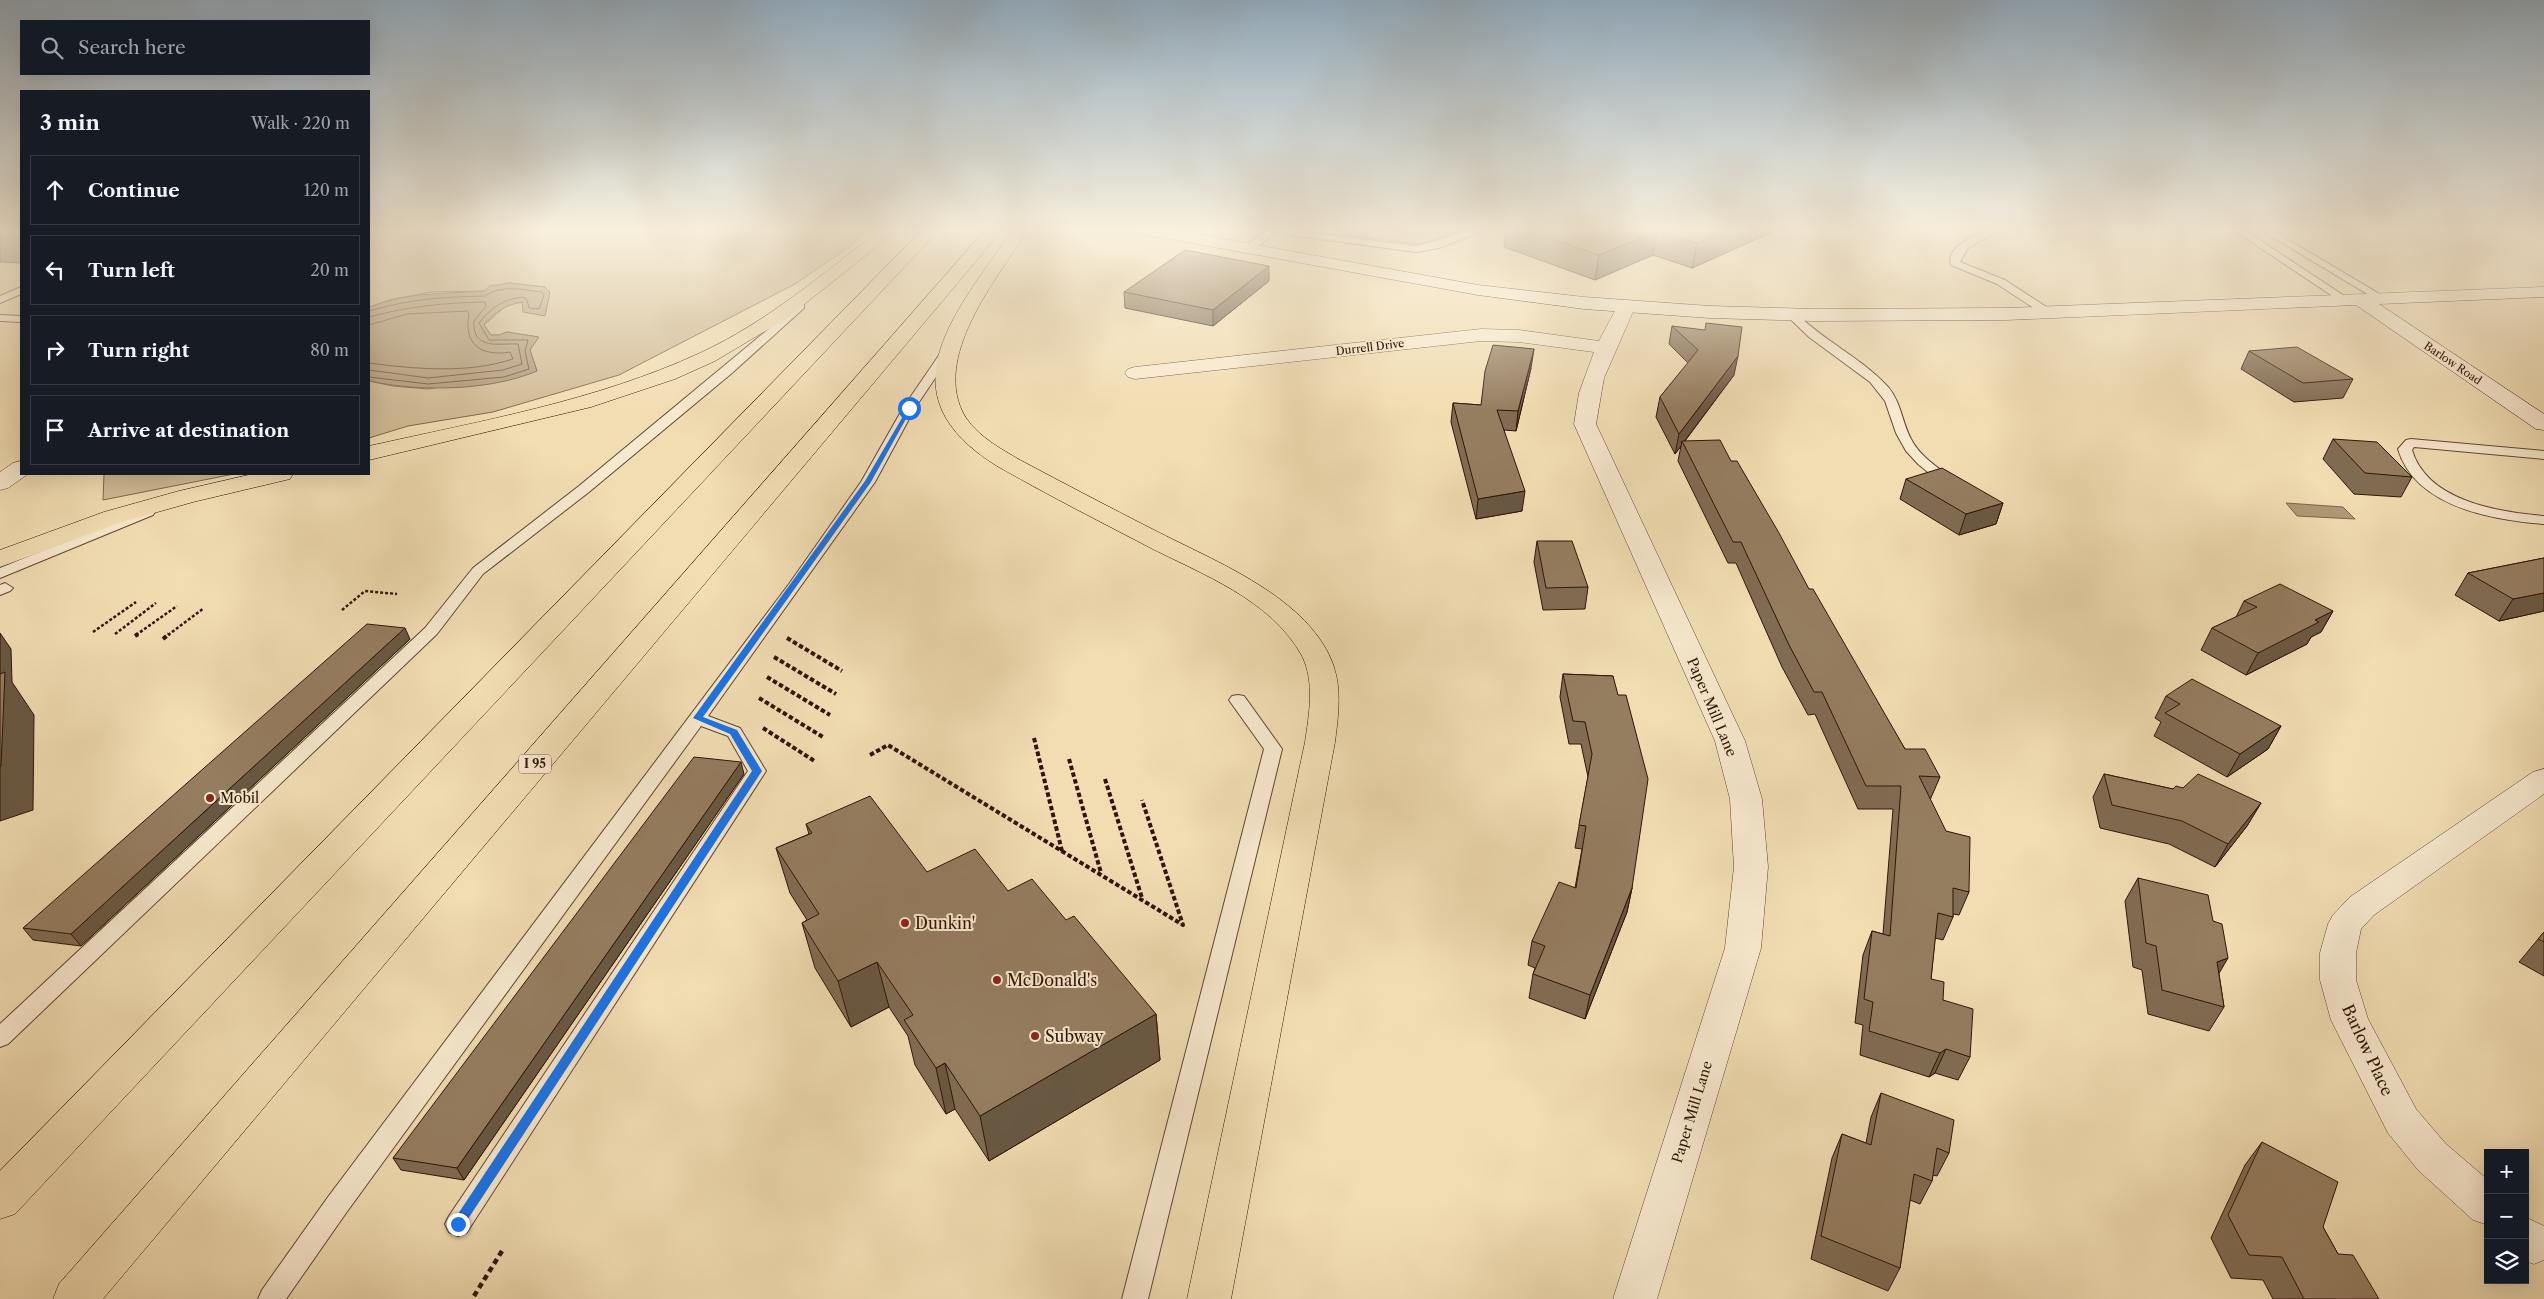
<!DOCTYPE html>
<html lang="en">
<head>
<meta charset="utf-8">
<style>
	body { margin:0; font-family:"Libre Caslon Text",serif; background:#242831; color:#f1f3f6 }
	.controls { position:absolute; right:15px; bottom:15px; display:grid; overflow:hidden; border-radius:0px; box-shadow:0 5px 20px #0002 }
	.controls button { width:45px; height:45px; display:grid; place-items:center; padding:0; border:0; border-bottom:1px solid #363941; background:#171b24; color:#f1f3f6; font:25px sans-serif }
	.stop { position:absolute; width:15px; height:15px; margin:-11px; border:4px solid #1a73e8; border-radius:50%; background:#fff }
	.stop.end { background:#1a73e8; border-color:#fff; box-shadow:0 1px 5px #0008 }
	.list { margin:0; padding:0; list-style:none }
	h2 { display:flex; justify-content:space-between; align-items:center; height:65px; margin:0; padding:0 20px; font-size:21px }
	h2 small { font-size:16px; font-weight:400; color:#9ea1a6 }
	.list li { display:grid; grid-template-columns:32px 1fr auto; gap:15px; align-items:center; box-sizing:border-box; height:70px; margin:0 10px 10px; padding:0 10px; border:1px solid #363941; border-radius:0px }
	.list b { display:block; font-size:19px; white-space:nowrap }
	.list em { font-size:16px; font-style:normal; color:#9ea1a6 }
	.icon { flex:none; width:28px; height:28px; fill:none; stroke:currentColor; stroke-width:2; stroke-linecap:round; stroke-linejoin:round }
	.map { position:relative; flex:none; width:2544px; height:1299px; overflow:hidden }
	.search { position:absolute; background:#171b24; box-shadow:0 5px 20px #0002; left:20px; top:20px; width:350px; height:55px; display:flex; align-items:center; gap:12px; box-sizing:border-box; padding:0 18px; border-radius:0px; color:#9ea1a6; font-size:19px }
	.panel { position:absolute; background:#171b24; box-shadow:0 5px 20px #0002; left:20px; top:90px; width:350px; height:385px; border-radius:0px }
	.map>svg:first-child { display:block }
	.green { fill:#d1bb96; stroke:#80684e }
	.water { fill:#b09978; stroke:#7d644a }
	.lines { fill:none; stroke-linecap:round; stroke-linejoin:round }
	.shore { stroke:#70563f; stroke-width:1 }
	.lane-casing { stroke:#604631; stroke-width:2 }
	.street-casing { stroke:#604631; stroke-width:1 }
	.secondary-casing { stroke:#301406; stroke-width:1 }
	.highway-casing { stroke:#301406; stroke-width:1 }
	.path-far2 { stroke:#301406; stroke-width:2.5; stroke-dasharray:3 2; stroke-linecap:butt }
	.path-far1 { stroke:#301406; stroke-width:4; stroke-dasharray:4.5 2.5; stroke-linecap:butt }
	.path { stroke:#301406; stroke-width:4.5; stroke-dasharray:5.5 4; stroke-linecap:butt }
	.lane { fill:#f7e9ce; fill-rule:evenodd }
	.street { fill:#f7e9ce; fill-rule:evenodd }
	.secondary { fill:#f7e9ce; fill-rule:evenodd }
	.highway { fill:#f2ddb3; fill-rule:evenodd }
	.wall { fill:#806c53; stroke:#301406 }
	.shaded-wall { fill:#685843; stroke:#301406 }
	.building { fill:#957d60; stroke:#301406 }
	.route { fill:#1a73e8 }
	.poi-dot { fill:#8f2418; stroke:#f7e9ce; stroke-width:2 }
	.labels { text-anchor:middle; stroke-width:4; stroke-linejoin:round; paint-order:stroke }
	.far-street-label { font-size:11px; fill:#301406; stroke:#f7e9ce }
	.shield { fill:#f7e9ce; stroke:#6c5442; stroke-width:1 }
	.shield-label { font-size:12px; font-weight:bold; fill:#301406 }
	.street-label { font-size:14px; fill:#301406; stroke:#f7e9ce }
	.poi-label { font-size:14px; fill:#301406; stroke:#f7e9ce; text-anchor:start }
	.near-poi-label { font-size:16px; fill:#301406; stroke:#f7e9ce; text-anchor:start }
	.near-street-label { font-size:16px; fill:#301406; stroke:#f7e9ce }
</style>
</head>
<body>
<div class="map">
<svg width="2544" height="1299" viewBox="0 0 2544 1299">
	<rect width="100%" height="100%" fill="#f2ddb3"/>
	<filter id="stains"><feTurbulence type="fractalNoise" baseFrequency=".004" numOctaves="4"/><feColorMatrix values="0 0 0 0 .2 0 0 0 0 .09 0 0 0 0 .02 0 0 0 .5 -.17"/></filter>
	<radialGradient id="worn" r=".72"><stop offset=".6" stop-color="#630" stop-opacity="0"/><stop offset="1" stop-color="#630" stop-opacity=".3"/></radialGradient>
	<path class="green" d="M 369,229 L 870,229 L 842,252 L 795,284 L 619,375 L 493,412 L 408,426 L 369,438 L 369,381 L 393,386 L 428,389 L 537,371 L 530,350 L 538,337 L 507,332 L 499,335 L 490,335 L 484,325 L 507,305 L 523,302 L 524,310 L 546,312 L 546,306 L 549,299 L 545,287 L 509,283 L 485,291 L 432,292 L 393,299 L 369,307 Z
		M 1332,229 L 1464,229 L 1422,244 L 1346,235 Z
		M 104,474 L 234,474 L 103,500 Z"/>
	<path class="water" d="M 509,283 L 545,287 L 550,292 L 545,316 L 523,312 L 522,302 C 505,305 495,312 484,325 L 491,335 L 499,335 L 507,332 L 539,337 L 530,350 L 537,371 C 490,391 419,392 369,381 L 369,307 C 411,292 441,294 484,291 L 490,286 Z
		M 2286,503 L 2343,507 L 2355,519 L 2297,516 Z"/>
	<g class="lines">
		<path class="shore" d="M 369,311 C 410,299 443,297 485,296 C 502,284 523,290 542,292 L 544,295 L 539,309 L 529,308 L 527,300 L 523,297 C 504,299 490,308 479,323 L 489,340 L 528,340 L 525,351 L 529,369 L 504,377 L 428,384 L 369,377
			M 369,317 C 410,306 443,303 485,302 L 486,306 L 474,321 C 472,351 500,343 518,344 L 522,364 L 503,370 L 428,378 L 369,370
			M 369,325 L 407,314 L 467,311 L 469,314 C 463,344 481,357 510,352 L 513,359 C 467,374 416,369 369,363"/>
		<defs>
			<path id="lane" d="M 1269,229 L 1285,229 L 1416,246 C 1440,242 1464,227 1488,229 L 1439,248 L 1416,252 L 1275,233 L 1253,250 L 1245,250 L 1245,246 Z
				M 1990,229 L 2002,229 L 1968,248 L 1960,262 L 2005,280 L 2051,310 L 2051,314 L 2043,314 L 1997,284 L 1951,265 C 1945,246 1977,235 1990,229 Z
				M 2232,229 L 2243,229 L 2352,301 L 2347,304 L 2343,303 Z
				M 2259,229 L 2270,229 L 2388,299 L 2387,301 L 2379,301 Z
				M 2526,229 L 2538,229 L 2544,231 L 2544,238 Z
				M 21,287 L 21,294 L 0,303 L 0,296 Z
				M 800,303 L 804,304 L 804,308 L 732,373 L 589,492 L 483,574 L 437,634 L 8,1044 L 0,1047 L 0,1024 L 425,628 L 473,568 L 579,486 Z
				M 1791,311 L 1795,312 C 1823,341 1861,357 1888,387 C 1901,402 1902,422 1911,439 C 1920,457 1940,469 1956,481 L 1958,484 L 1956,487 L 1946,487 L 1918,464 L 1906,451 L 1896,433 L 1885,401 L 1870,382 L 1809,337 L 1785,314 Z
				M 0,315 L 21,316 L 21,322 L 0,321 Z
				M 950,344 L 956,347 L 915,408 L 875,482 L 708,716 L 740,728 L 766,771 L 467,1232 L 458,1236 L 449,1232 L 445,1224 L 449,1216 L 748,771 L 728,736 L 701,726 L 346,1213 L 286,1299 L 258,1299 L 262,1290 L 328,1197 L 789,584 L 861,482 L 903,408 L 946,345 Z
				M 2411,439 L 2544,451 L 2544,459 L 2414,447 L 2412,450 C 2427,501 2498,512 2544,516 L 2544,524 C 2492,520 2415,507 2398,449 L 2406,440 Z
				M 148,508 L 155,512 L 153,515 L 0,578 L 0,568 Z
				M 5,583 L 13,588 L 10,591 L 0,595 L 0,585 Z
				M 1238,695 L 1244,696 L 1282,749 L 1148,1299 L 1122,1299 L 1264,749 L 1229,700 L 1232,696 Z"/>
			<path id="street" d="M 1626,301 L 1633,303 L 1635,307 L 1604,378 L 1596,424 L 1745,741 L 1762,799 L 1768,867 L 1761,948 L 1657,1299 L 1613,1299 L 1725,948 L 1734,867 L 1730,799 L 1715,741 L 1574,424 L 1579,393 L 1594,352 L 1519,342 L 1481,341 L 1135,379 L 1128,377 L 1125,373 L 1128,369 L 1135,367 L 1481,329 L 1519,330 L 1599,341 L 1617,307 L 1619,303 Z
				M 21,461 L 21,474 L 28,474 L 8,488 L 0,490 L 0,472 L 13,463 Z
				M 2544,769 L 2544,794 L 2374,915 L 2361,929 L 2356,953 L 2356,980 L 2368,1019 L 2416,1109 L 2446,1144 L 2488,1180 L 2488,1225 L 2473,1220 L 2418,1170 L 2388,1133 L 2331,1020 L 2320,980 L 2320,953 L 2328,924 L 2333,915 L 2350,897 L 2533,772 Z
				M 2525,1217 L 2544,1226 L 2544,1260 L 2534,1264 L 2525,1261 Z"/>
			<path id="secondary" d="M 1134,229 L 1168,229 L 1478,285 L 1584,297 L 1710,306 L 1814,309 L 2006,308 L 2544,287 L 2544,297 L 2379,304 L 2544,414 L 2544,430 L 2536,429 L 2356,305 L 2006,320 L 1814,321 L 1710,318 L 1584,309 L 1478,295 L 1142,234 Z"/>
			<path id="highway" d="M 881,229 L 899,229 L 787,318 L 715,361 L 675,379 L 591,407 L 369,460 L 369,446 C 481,421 596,401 700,353 C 767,322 824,273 881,229 Z
				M 923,229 L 940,229 L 15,1214 L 0,1219 L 0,1171 Z
				M 986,229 L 1003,229 L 103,1299 L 53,1299 L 59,1284 Z
				M 1013,229 L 1029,229 C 998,277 929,359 966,418 C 979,437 1001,449 1020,460 C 1065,484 1109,507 1154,530 C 1214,561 1311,598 1334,667 C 1342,691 1338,718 1335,742 L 1231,1299 L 1187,1299 L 1305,742 C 1309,715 1315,682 1302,656 C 1271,599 1201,574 1147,546 C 1097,520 1046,494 997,466 C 879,393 957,312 1013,229 Z
				M 253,474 L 293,474 L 290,479 L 193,502 L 122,522 L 0,567 L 0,550 L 104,512 L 179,491 Z"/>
		</defs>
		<use href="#lane" class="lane-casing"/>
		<use href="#street" class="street-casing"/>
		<use href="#secondary" class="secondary-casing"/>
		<use href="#highway" class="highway-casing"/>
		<path class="path-far2" d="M 342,610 L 365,591 L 397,594
			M 93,632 L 136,602
			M 115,634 L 156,603
			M 136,635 L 177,606
			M 168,635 L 204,608"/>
		<path class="path-far1" d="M 135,636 L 138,634
			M 787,638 L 842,671
			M 163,639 L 169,634
			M 774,657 L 836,694
			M 767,677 L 830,715
			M 759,698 L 823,737
			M 763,728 L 816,762
			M 1034,738 L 1062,851
			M 870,755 L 888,745 L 1183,925 L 1142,800
			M 1069,759 L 1101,873
			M 1105,779 L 1142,898"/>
		<path class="path" d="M 474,1296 L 502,1251"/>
		<use href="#lane" class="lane"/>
		<use href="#street" class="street"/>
		<use href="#secondary" class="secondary"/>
		<use href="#highway" class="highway"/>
	</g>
	<path class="wall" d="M 0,229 L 21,229 L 21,263 L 0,262 Z
		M 1506,229 L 1779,229 L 1692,268 L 1653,255 L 1595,280 L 1504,247 Z
		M 1269,281 L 1213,326 L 1125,308 L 1124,292 Z
		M 1672,326 L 1734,375 L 1685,441 L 1731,461 L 1905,749 L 1940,777 L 1930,800 L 1969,892 L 1959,915 L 1953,914 L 1953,917 L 1943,940 L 1935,938 L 1931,979 L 1943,1000 L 1970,1057 L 1958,1080 L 1935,1073 L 1929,1077 L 1860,1055 L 1863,1025 L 1855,1023 L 1863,955 L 1872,931 L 1883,934 L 1893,809 L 1858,809 L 1815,714 L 1808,715 L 1782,667 L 1736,563 L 1728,563 L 1678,461 L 1681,446 L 1675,454 L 1656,417 L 1660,397 L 1688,363 L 1669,344 Z
		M 2249,351 L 2353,379 L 2343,398 L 2294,402 L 2241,369 Z
		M 1531,368 L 1516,431 L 1504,430 L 1522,511 L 1476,519 L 1451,422 L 1453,403 L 1481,405 Z
		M 2333,439 L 2412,477 L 2401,497 L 2354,494 L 2323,459 Z
		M 1906,479 L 2003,503 L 1996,524 L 1959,535 L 1900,499 Z
		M 1537,541 L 1588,587 L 1585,609 L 1543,610 L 1534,562 Z
		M 2544,558 L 2544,611 L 2499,621 L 2455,595 L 2468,573 Z
		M 2244,601 L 2333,611 L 2321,632 L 2311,637 L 2307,644 L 2246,675 L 2201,650 L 2212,628 L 2236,617 Z
		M 410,639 L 81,946 L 33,940 L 23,928 Z
		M 1563,674 L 1613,676 L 1632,888 L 1627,912 L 1585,1019 L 1529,998 L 1533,974 L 1535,968 L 1528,965 L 1532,941 L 1575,888 L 1582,849 L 1575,848 L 1588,777 L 1581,744 L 1569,744 L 1560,697 Z
		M 2166,696 L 2281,726 L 2268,749 L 2227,777 L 2154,736 L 2161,722 L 2155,718 Z
		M 744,774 L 464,1180 L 401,1170 L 393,1158 Z
		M 2104,774 L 2173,789 L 2183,788 L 2261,803 L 2247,826 L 2215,867 L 2169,844 L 2100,828 L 2093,797 Z
		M 806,824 L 927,872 L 1008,891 L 1066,920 L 1156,1014 L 1160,1060 L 989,1161 L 955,1109 L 946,1114 L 915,1065 L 908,1036 L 889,1007 L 851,1027 L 815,968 L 802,923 L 807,920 L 790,893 L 776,848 L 809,834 Z
		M 2138,878 L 2219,974 L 2224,1007 L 2209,1031 L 2148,1014 L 2142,970 L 2133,967 L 2125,901 Z
		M 2544,932 L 2544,976 L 2519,962 Z
		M 1881,1093 L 1949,1153 L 1937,1176 L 1933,1175 L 1932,1181 L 1920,1204 L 1910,1200 L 1900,1268 L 1888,1291 L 1811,1259 L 1832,1158 L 1842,1134 L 1866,1143 L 1871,1117 Z
		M 2262,1142 L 2323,1227 L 2338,1254 L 2379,1299 L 2273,1299 L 2263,1280 L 2231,1278 L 2211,1238 L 2245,1165 Z"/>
	<path class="shaded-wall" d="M 1730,229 L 1779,229 L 1692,268 L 1697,243 Z
		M 1657,231 L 1653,255 L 1595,280 L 1599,255 Z
		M 1269,266 L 1269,281 L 1213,326 L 1213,310 Z
		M 1534,349 L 1531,368 L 1516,431 L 1518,411 Z
		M 1738,356 L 1734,375 L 1683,443 L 1682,441 L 1681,446 L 1675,454 L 1679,434 Z
		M 1525,491 L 1522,511 L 1476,519 L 1478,499 Z
		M 2003,503 L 1996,524 L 1959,535 L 1966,514 Z
		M 2544,593 L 2544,611 L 2499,621 L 2513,599 Z
		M 2333,611 L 2321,632 L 2311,637 L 2307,644 L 2246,675 L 2258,653 L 2315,620 Z
		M 405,628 L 410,639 L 81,946 L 71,934 Z
		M 0,633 L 11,649 L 12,682 L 34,715 L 33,810 L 0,821 Z
		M 2281,726 L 2268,749 L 2227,777 L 2240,754 Z
		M 741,762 L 744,774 L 464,1180 L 457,1168 Z
		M 2261,803 L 2247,826 L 2215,867 L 2228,844 Z
		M 1632,888 L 1627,912 L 1585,1019 L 1590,995 Z
		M 2228,958 L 2214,982 L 2217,962 Z
		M 877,962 L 889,1007 L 851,1027 L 838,981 Z
		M 1156,1014 L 1160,1060 L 989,1161 L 980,1116 Z
		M 1946,1049 L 1935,1073 L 1929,1077 L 1940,1053 Z
		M 945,1063 L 955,1109 L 946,1114 L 936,1068 Z"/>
	<path class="building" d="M 0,229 L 21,229 L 21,238 L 0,238 Z
		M 1522,229 L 1730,229 L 1697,243 L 1657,231 L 1599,255 Z
		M 1185,250 L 1269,266 L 1213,310 L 1124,292 Z
		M 1706,323 L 1742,327 L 1738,356 L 1679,434 L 1660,397 L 1698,350 L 1672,326 L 1705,330 Z
		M 1493,345 L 1534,349 L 1518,411 L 1497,410 L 1525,491 L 1478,499 L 1453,403 L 1481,405 L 1485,371 Z
		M 2297,347 L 2353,379 L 2303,383 L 2249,351 Z
		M 2333,439 L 2377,442 L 2412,477 L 2365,473 Z
		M 1720,440 L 1731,461 L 1737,461 L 1779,533 L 1809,589 L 1813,589 L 1905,749 L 1925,749 L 1940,777 L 1919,776 L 1946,831 L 1970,837 L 1969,892 L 1953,888 L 1953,917 L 1938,913 L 1931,979 L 1944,982 L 1943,1000 L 1973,1009 L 1970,1057 L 1946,1049 L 1940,1053 L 1869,1031 L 1873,1002 L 1864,999 L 1872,931 L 1890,936 L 1901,786 L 1866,786 L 1822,692 L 1814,692 L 1789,645 L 1741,542 L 1733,542 L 1682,441 Z
		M 1942,468 L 2003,503 L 1966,514 L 1906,479 Z
		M 1537,541 L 1572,541 L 1588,587 L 1546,588 Z
		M 2544,558 L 2544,593 L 2513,599 L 2468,573 Z
		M 2280,584 L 2333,611 L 2315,620 L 2319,622 L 2258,653 L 2212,628 L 2257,607 L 2244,601 Z
		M 367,624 L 405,628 L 71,934 L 23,928 Z
		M 5,672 L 1,766 L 0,767 L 0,674 Z
		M 1563,674 L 1613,676 L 1618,695 L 1626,695 L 1648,779 L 1632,888 L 1590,995 L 1533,974 L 1545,946 L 1532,941 L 1559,882 L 1576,888 L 1586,826 L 1579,825 L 1592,754 L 1585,722 L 1573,721 Z
		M 2192,679 L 2281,726 L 2240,754 L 2165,713 L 2180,704 L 2166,696 Z
		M 694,757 L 741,762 L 457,1168 L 393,1158 Z
		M 2104,774 L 2173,789 L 2176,786 L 2183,788 L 2198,774 L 2261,803 L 2228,844 L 2182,821 L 2112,805 Z
		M 870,796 L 927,872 L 975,849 L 1008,891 L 1032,879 L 1066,920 L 1074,916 L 1156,1014 L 980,1116 L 945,1063 L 936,1068 L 904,1020 L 913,1015 L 877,962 L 838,981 L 802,923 L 819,914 L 776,848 L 812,833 L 806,824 Z
		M 2138,878 L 2208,895 L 2213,921 L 2222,924 L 2228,958 L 2217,962 L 2224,1007 L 2162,990 L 2156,946 L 2146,943 Z
		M 2544,932 L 2544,942 L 2538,939 Z
		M 1881,1093 L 1954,1120 L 1949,1153 L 1937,1148 L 1932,1181 L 1914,1174 L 1900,1268 L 1821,1236 L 1842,1134 L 1871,1145 Z
		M 2262,1142 L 2338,1182 L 2323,1227 L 2338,1254 L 2353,1255 L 2379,1299 L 2304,1299 L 2282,1257 L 2249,1255 L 2228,1215 Z"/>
	<linearGradient id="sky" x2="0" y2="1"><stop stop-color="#91a9bb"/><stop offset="0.56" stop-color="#f9f0dd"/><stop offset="1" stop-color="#f9f0dd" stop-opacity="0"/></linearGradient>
	<rect width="2544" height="410" fill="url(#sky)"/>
	<path class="route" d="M 909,406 L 912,408 L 871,482 L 703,717 L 737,730 L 762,771 L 462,1228 L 454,1228 L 452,1224 L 454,1220 L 752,771 L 730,734 L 693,718 L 865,481 Z"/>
	<g class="poi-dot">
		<circle cx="210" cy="798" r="5"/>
		<circle cx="905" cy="923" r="5"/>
		<circle cx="997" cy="980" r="5"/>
		<circle cx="1035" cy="1036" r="5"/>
	</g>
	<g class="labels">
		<g class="far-street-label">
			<text transform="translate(1370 347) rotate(-7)" y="4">Durrell Drive</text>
			<text transform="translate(2453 363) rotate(34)" y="4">Barlow Road</text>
		</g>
		<rect class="shield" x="519" y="754.5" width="32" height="19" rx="4"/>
		<g class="shield-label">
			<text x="535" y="768">I 95</text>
		</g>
		<g class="street-label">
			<text transform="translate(1712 707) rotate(67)" y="5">Paper Mill Lane</text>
			<text transform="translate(1692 1112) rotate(-73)" y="5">Paper Mill Lane</text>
		</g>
		<g class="poi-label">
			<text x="220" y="803">Mobil</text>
		</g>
		<g class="near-poi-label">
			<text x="915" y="929">Dunkin'</text>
			<text x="1007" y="986">McDonald's</text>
			<text x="1045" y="1042">Subway</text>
		</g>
		<g class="near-street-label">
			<text transform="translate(2368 1050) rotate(65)" y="6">Barlow Place</text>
		</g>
	</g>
	<rect width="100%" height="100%" filter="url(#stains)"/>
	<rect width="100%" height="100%" fill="url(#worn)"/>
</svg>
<div class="controls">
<button>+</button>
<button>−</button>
<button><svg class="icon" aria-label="layers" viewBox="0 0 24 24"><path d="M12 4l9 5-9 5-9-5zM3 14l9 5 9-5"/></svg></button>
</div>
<div class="stop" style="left:909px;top:408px"></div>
<div class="stop end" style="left:458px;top:1224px"></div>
<div class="search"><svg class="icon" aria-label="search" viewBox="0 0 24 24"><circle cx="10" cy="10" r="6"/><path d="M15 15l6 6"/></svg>Search here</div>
<section class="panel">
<h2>3 min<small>Walk · 220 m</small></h2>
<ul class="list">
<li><svg class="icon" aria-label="ahead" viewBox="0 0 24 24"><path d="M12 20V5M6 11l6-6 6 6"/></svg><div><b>Continue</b></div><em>120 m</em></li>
<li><svg class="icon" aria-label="left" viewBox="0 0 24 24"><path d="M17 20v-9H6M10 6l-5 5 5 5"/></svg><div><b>Turn left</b></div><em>20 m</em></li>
<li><svg class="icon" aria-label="right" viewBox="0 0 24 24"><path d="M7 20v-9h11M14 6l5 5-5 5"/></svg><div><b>Turn right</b></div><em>80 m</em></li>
<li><svg class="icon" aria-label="arrive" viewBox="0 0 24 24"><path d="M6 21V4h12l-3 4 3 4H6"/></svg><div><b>Arrive at destination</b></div></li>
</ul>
</section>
</div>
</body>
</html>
